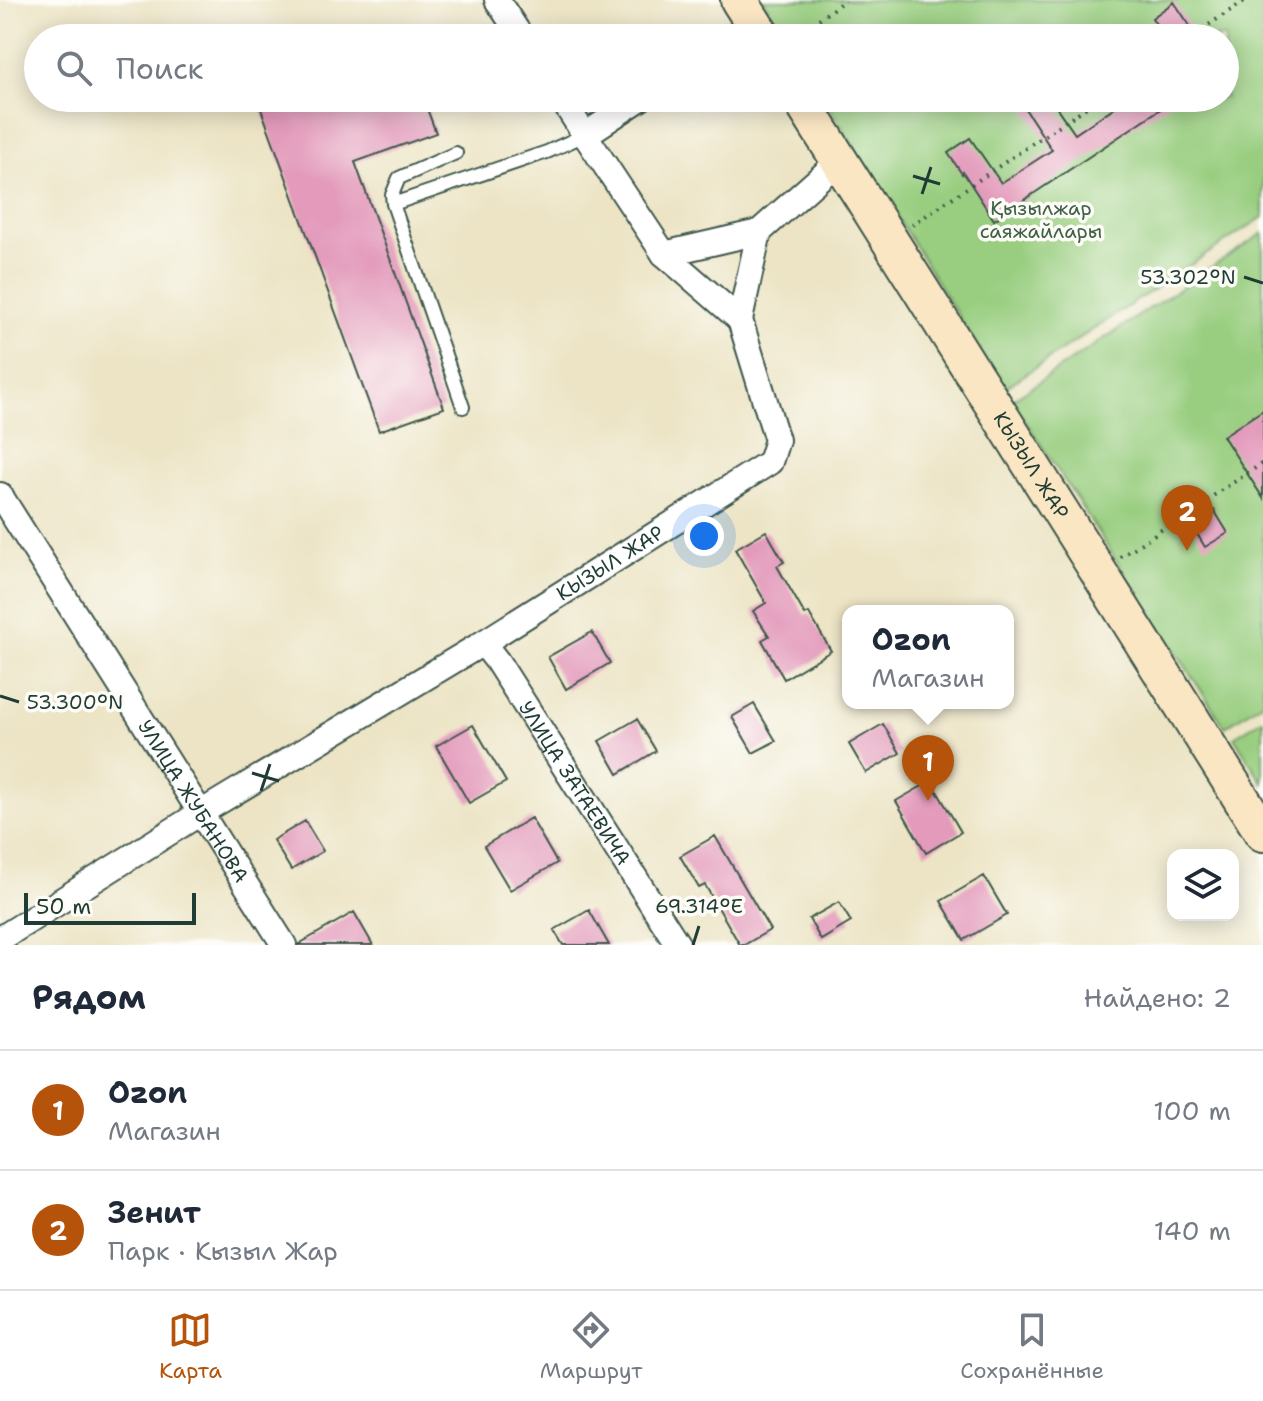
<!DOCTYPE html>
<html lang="ru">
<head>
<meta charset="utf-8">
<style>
	body { margin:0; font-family:"Shantell Sans",sans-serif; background:#f2f2f3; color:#1f2937 }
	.controls { position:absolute; right:24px; bottom:24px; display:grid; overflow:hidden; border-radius:16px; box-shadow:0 4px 20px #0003 }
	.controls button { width:72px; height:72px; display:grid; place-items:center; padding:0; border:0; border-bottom:2px solid #e0e1e3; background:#fff; color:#1f2937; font:40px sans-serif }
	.scale { position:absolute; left:24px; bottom:20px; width:172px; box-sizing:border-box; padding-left:8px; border:4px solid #1f3d34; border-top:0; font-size:22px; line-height:28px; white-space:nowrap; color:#1f3d34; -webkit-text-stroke:6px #fdfcf7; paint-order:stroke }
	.you { position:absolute; left:704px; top:536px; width:28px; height:28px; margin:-20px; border:6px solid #fff; border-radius:50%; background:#1a73e8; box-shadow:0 0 0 12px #1a73e833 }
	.badge { display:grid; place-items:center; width:52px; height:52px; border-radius:50%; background:#b45309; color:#fff; font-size:26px; font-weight:700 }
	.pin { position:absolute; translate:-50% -66px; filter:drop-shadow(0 2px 4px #0008) }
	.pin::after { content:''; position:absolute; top:42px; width:28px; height:24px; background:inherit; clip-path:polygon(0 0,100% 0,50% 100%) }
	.popup { position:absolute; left:842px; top:605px; width:172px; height:104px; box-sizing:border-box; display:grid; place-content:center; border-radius:16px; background:#fff; filter:drop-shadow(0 2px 6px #0005); font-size:26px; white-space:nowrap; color:#747a83 }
	.popup b { font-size:30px; color:#1f2937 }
	.popup::after { content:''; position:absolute; left:50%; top:100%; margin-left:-16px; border:16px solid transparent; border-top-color:#fff }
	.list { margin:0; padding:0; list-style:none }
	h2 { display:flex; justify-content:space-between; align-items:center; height:104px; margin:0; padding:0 32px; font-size:34px }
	h2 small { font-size:26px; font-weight:400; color:#747a83 }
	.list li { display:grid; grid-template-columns:52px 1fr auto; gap:24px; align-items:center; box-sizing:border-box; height:120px; padding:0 32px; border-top:2px solid #e0e1e3 }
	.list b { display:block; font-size:30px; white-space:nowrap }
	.list p { margin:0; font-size:26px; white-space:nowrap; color:#747a83 }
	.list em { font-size:26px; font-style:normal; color:#747a83 }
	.icon { flex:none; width:44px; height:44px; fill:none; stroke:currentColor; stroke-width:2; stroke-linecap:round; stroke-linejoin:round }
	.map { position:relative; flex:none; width:1263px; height:945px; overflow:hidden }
	.search { position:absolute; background:#fff; box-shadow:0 4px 20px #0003; left:24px; right:24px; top:24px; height:88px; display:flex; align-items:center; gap:20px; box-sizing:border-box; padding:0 28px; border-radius:44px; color:#747a83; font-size:30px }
	.sheet { height:344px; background:#fff }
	nav { display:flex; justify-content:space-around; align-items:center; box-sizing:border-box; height:112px; border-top:2px solid #e0e1e3; background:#fff; font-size:22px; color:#747a83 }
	nav a { display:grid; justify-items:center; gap:4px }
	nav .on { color:#b45309 }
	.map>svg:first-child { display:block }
	.green { fill:#99ce80; stroke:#5c865a; stroke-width:2 }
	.building { fill:#e39abb }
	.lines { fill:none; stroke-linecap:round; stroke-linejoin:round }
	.lane-casing { stroke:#3e564a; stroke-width:16 }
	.street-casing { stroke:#3e564a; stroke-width:28 }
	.secondary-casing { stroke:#3e564a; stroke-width:40 }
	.path { stroke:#3e564a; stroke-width:4; stroke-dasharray:2 6; stroke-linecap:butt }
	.lane { stroke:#fff; stroke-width:12 }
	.street { stroke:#fff; stroke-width:24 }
	.secondary { stroke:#fbe6c4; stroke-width:36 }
	.ticks { fill:none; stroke:#1f3d34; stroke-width:3 }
	.labels { text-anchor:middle; stroke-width:7; stroke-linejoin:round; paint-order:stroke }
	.park-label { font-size:20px; fill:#3e6147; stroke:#fdfcf7 }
	.street-label { font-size:20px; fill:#1f3d34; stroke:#fdfcf7 }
	.ticks-label { font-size:20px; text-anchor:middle; fill:#1f3d34; stroke:#fdfcf7; stroke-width:7; stroke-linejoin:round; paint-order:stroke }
</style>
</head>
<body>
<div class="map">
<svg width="1263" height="945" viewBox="0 0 1263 945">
	<rect width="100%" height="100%" fill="#fdfcf7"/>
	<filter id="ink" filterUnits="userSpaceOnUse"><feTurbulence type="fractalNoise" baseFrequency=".0125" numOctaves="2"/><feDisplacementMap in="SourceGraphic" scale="16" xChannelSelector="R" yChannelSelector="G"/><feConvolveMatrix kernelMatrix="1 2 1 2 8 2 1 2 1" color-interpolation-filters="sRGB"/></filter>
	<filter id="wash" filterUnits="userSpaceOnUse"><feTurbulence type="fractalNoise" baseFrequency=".006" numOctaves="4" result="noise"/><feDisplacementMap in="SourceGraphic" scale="32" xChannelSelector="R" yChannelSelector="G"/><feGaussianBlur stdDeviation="1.8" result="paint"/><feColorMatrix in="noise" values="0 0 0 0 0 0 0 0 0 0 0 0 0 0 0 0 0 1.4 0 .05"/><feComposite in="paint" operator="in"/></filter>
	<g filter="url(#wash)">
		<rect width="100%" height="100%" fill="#ece4c5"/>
		<path class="green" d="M 763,0 L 1263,0 L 1263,217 L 1003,389 L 824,98 L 1225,98 L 1225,38 L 787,38 Z
			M 1263,233 L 1263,702 L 1225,727 L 1012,400 Z
			M 1263,719 L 1263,783 L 1234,737 Z"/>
		<g id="blocks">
			<path class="building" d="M 1174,2 L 1198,38 L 1165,38 L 1152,18 Z
				M 257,98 L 423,98 L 436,133 L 355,162 L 444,408 L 379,431 Z
				M 1018,98 L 1050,98 L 1075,134 L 1128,98 L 1177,98 L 994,220 L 963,172 L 962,174 L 948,153 L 970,138 L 1001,183 L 1052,150 Z
				M 1263,410 L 1263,498 L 1223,436 Z
				M 1214,510 L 1228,533 L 1205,547 L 1191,524 Z
				M 766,531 L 784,562 L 777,566 L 805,615 L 809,613 L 831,651 L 784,679 L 762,640 L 769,636 L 753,611 L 766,603 L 735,549 Z
				M 592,632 L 610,663 L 566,689 L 548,657 Z
				M 754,704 L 776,741 L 753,753 L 732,717 Z
				M 637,719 L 656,751 L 618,774 L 599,741 Z
				M 883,724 L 900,753 L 866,773 L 849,744 Z
				M 473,725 L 506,782 L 469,803 L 436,746 Z
				M 931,781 L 961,832 L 926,853 L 896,801 Z
				M 531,818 L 557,863 L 510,890 L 484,846 Z
				M 305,821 L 323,851 L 291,870 L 273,840 Z
				M 715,836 L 770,930 L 744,945 L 740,945 L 705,885 L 699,888 L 680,856 Z
				M 984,876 L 1007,915 L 964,940 L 941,901 Z
				M 839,902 L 851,922 L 821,940 L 809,919 Z
				M 589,910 L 609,945 L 563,945 L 554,930 Z
				M 354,912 L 373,945 L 299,945 L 299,944 Z"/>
		</g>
	</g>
	<g filter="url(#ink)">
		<use href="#blocks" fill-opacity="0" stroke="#3e564a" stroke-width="2"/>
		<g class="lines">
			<defs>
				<path id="lane" d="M 456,153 L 399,178 L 392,195 L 393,204 L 547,152 L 585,135
					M 393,204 L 463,407"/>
				<g id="street">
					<path d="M 497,0 L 522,38"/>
					<path d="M 732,38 L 753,24"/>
					<path d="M 561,98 L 585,135 L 641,98"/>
					<path d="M 585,135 L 664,254 L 740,320"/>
					<path d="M 664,254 L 759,232"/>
					<path id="s1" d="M 0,495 L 284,945"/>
					<path id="s2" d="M 483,643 L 770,462 L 777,440 L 740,320 L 759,232 L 839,161"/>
					<path id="s3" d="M 0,939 L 202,812 L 483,643 L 497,661 L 678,945"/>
				</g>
				<g id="secondary">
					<path d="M 739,0 L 763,38"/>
					<path id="s4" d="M 800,98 L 1263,833"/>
				</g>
			</defs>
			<use href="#lane" class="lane-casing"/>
			<use href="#street" class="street-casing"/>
			<use href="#secondary" class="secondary-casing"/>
			<path class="path" d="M 793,38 L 845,0
				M 1189,38 L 1246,0
				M 912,225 L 1100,98
				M 1120,557 L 1263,463"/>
			<use href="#lane" class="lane"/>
			<use href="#street" class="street"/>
			<use href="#secondary" class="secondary"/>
		</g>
	</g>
	<path class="ticks" d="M 913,176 L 940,184M 922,194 L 931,167M 1244,277 L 1263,283M 0,696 L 19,702M 252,773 L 279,781M 261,791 L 270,764M 693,945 L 699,926"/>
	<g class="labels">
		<g class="park-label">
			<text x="1041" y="215">Қызылжар<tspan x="1041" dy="23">саяжайлары</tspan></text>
		</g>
		<g class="street-label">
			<text dy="7" stroke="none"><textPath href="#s4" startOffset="434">КЫЗЫЛ ЖАР</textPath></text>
			<text dy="7" stroke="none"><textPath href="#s2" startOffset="150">КЫЗЫЛ ЖАР</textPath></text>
			<text dy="7" stroke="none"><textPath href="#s3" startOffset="734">УЛИЦА ЗАТАЕВИЧА</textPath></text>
			<text dy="7" stroke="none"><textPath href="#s1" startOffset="362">УЛИЦА ЖУБАНОВА</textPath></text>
		</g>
	</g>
	<g class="ticks-label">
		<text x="1188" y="284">53.302°N</text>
		<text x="75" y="709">53.300°N</text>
		<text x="699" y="913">69.314°E</text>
	</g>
</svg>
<div class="controls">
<button><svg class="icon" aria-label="layers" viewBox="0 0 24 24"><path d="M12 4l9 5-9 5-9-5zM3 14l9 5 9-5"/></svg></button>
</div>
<div class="scale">50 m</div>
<div class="you"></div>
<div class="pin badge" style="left:928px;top:801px">1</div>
<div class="popup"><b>Ozon</b>Магазин</div>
<div class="pin badge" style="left:1187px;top:551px">2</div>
<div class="search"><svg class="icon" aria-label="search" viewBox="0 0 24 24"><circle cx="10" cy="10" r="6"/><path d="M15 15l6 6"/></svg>Поиск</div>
</div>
<section class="sheet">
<h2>Рядом<small>Найдено: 2</small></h2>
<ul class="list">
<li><span class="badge">1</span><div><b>Ozon</b><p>Магазин</p></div><em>100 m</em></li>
<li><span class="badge">2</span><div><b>Зенит</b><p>Парк · Кызыл Жар</p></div><em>140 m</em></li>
</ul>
</section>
<nav>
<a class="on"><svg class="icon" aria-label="map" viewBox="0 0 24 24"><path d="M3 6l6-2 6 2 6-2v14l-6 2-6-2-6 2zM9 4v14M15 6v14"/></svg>Карта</a>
<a><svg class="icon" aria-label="directions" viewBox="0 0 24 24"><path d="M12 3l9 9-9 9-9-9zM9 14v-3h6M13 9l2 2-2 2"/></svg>Маршрут</a>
<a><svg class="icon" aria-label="saved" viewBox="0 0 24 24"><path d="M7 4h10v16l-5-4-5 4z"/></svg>Сохранённые</a>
</nav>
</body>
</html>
